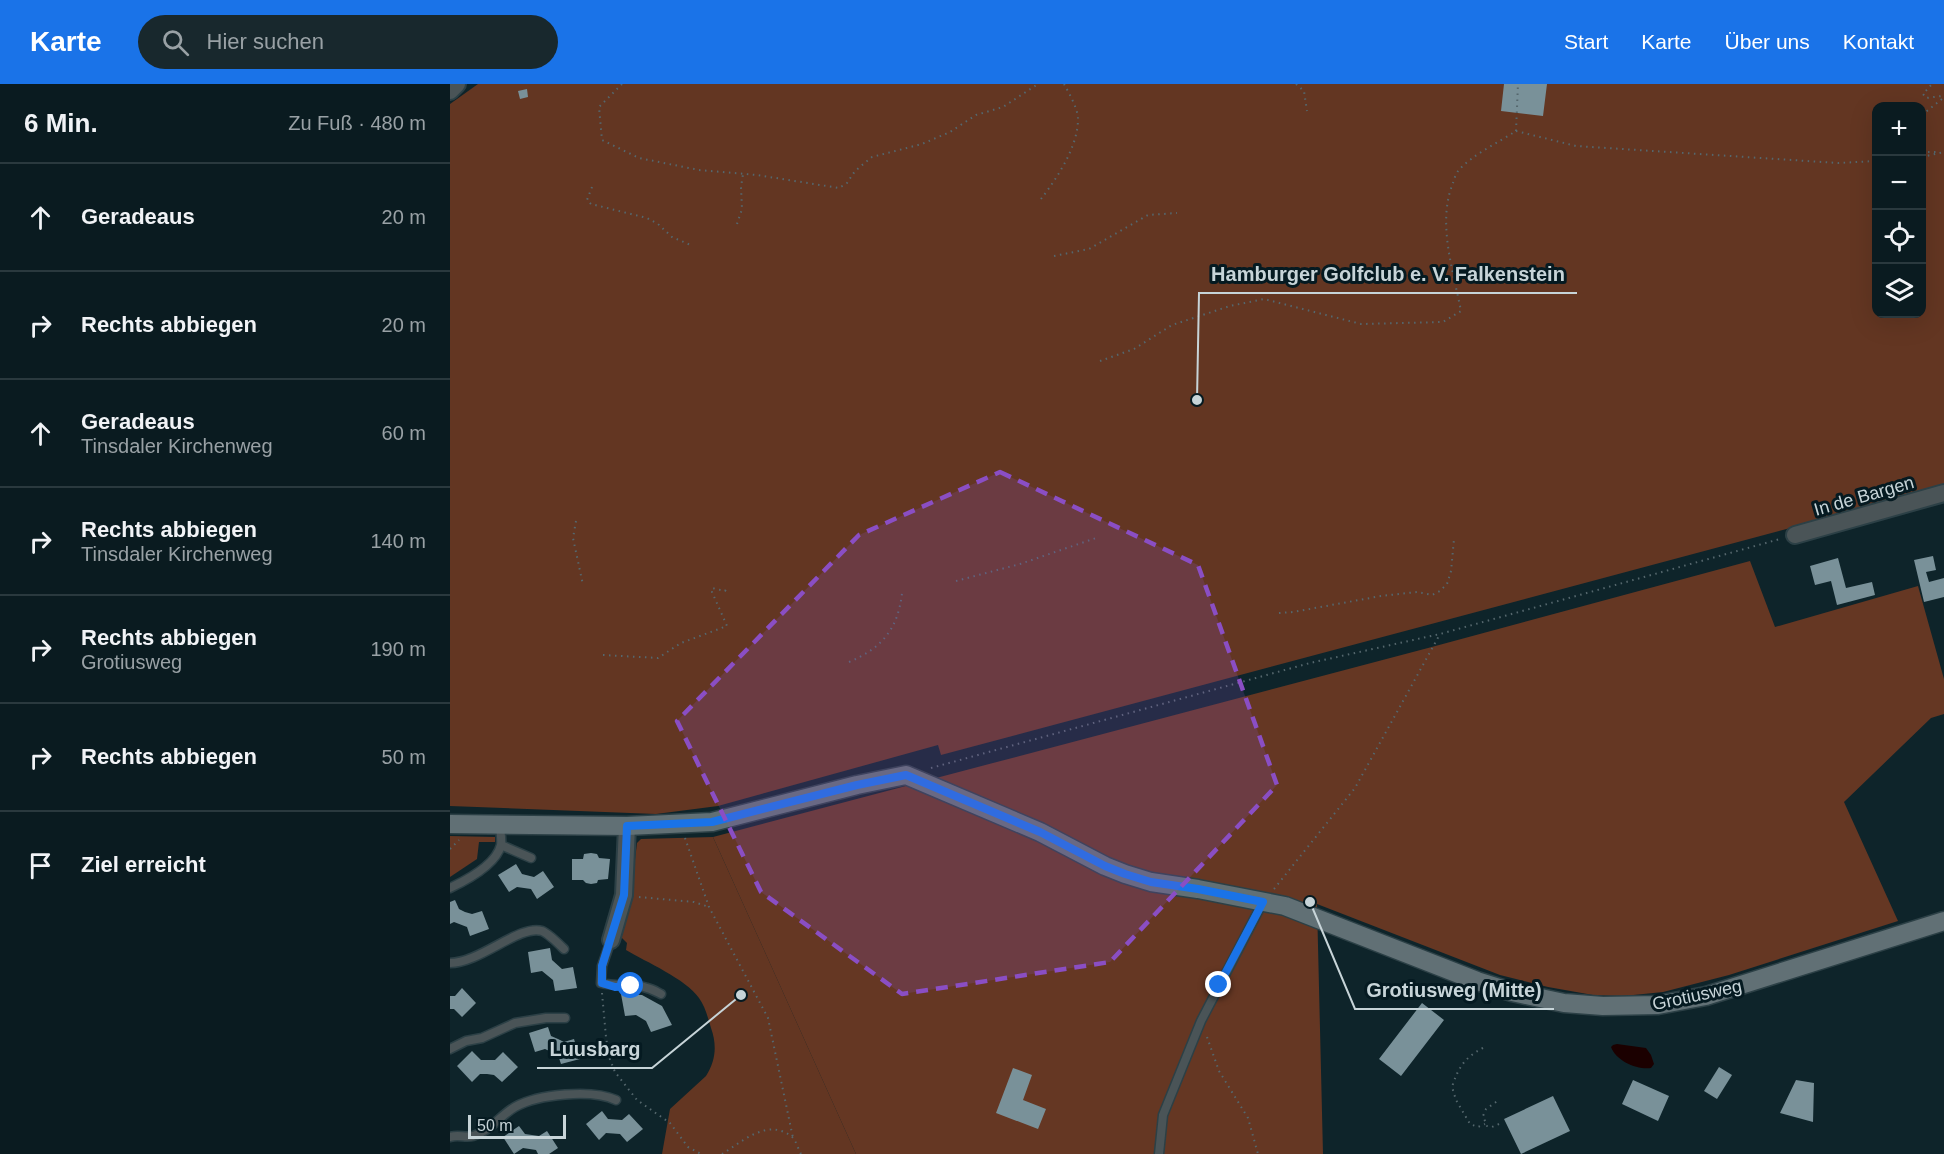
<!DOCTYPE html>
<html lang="de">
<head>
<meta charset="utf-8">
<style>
	body { margin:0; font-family:Arial,sans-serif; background:#18282d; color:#f1f3f6 }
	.controls { position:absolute; right:18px; top:18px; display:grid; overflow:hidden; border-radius:12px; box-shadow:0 6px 24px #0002 }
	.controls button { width:54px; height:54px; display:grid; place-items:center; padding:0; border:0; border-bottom:2px solid #2a393e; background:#0a1b20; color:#f1f3f6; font:30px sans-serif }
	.scale { position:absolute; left:18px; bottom:15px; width:98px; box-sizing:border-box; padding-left:6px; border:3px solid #c7d4d8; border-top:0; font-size:16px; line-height:21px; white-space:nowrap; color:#c7d4d8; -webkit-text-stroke:4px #051a21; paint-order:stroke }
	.stop { position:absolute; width:18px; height:18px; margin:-14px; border:4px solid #1a73e8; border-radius:50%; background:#fff }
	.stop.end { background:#1a73e8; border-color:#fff; box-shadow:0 2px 6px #0008 }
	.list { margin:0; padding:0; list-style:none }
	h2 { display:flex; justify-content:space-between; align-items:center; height:78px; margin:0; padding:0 24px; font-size:26px }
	h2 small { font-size:20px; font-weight:400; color:#99a1a5 }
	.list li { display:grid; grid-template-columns:39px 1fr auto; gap:18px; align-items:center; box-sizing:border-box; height:108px; padding:0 24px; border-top:2px solid #2a393e }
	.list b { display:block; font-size:22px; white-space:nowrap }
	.list p { margin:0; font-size:20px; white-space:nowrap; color:#99a1a5 }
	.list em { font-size:20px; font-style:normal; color:#99a1a5 }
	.icon { flex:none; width:33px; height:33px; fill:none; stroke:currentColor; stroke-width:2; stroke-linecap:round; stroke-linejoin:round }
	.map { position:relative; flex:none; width:1494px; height:1070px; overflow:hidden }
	header { display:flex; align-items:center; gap:36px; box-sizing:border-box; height:84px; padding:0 30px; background:#1a73e8; color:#fff }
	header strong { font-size:28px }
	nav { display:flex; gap:33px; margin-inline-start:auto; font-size:21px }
	.search { width:420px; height:54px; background:#18282d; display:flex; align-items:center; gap:15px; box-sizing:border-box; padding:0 21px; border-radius:33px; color:#99a1a5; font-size:22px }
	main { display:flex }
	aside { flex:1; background:#0a1b20 }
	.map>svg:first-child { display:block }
	.green { fill:#633622; fill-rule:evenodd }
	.forest { fill:#653723 }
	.water { fill:#1b0000 }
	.building { fill:#799199 }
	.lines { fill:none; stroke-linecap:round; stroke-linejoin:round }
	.lane-casing { stroke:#2c4046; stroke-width:11 }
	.street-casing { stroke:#2c4046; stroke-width:20 }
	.secondary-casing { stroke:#2c4046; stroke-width:21 }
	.path { stroke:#55676d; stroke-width:2; stroke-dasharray:1.5 4.5; stroke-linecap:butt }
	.lane { stroke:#4a5457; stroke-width:8 }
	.street { stroke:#4a5457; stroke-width:16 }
	.secondary { stroke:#617075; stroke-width:18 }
	.route { stroke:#1a73e8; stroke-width:8 }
	.marked { fill:#8a4ec4; fill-opacity:0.2; stroke:#8a4ec4; stroke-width:4.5; stroke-dasharray:12 8; stroke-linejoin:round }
	.labels { text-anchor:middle; stroke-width:6; stroke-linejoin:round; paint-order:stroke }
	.street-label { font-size:18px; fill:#c7d4d8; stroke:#051a21 }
	.leader { fill:none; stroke:#c7d4d8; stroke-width:2 }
	.callout-dot { fill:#c7d4d8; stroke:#051a21; stroke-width:2 }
	.callout-label { font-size:20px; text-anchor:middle; font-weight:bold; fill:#c7d4d8; stroke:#051a21; stroke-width:6; stroke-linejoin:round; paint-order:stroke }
</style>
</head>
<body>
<header>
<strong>Karte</strong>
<div class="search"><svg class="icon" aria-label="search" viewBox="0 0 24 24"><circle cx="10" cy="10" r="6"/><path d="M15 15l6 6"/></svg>Hier suchen</div>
<nav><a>Start</a><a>Karte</a><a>Über uns</a><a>Kontakt</a></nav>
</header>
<main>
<aside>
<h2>6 Min.<small>Zu Fuß · 480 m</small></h2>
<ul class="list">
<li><svg class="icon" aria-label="ahead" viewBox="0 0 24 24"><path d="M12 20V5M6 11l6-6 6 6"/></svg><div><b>Geradeaus</b></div><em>20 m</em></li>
<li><svg class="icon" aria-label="right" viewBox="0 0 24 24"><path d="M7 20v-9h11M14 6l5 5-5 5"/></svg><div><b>Rechts abbiegen</b></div><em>20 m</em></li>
<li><svg class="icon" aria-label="ahead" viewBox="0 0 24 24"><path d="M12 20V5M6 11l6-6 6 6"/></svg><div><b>Geradeaus</b><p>Tinsdaler Kirchenweg</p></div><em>60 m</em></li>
<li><svg class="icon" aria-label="right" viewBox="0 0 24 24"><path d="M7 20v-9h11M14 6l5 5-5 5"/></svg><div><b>Rechts abbiegen</b><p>Tinsdaler Kirchenweg</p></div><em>140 m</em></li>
<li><svg class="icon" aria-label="right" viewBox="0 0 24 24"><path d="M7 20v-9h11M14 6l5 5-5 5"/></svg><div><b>Rechts abbiegen</b><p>Grotiusweg</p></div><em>190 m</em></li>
<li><svg class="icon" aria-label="right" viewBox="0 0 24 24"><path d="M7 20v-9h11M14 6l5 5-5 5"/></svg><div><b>Rechts abbiegen</b></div><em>50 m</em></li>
<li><svg class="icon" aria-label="arrive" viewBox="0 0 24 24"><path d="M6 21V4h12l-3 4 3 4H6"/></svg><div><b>Ziel erreicht</b></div></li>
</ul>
</aside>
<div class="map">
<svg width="1494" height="1070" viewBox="0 0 1494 1070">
	<rect width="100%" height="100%" fill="#0e242a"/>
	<path class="green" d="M 28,0 L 1494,0 L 1494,403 L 491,671 L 488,661 L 268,722 L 206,730 L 0,722 L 0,20 ZM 1426,22 L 1472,22 L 1472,230 L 1426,230 Z
		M 263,753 L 406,1070 L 212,1070 L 220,1025 L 256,992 C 266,976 267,961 261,944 C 258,934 255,922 249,914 C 236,895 196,878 176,866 L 177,859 L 169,851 L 180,817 L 187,759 L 191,755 Z"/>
	<path class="forest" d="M 1300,477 L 1325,543 L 1468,502 L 1494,595 L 1494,630 L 1481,634 L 1394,718 L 1448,837 L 1279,891 L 1213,908 L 1174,912 L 1143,911 L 1098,903 L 1050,891 L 867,820 L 873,1070 L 406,1070 L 263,753 L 978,564 Z
		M 0,752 L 45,753 L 45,758 L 29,758 L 27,775 L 0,793 Z"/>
	<path class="water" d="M 1167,960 L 1196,964 L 1201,971 L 1204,980 L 1201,984 C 1187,986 1166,977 1161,963 L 1163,961 Z"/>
	<path class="building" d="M 1054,0 L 1097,0 L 1093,32 L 1051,27 Z
		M 77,5 L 78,13 L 70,15 L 68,7 Z
		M 1483,472 L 1486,486 L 1476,488 L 1479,498 L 1494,494 L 1494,513 L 1474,518 L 1464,476 Z
		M 1388,474 L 1396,504 L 1422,498 L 1425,511 L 1387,521 L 1381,497 L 1365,501 L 1360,482 Z
		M 141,769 L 147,770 L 149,774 L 160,775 L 158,795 L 148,796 L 147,799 L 141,800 L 136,799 L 133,796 L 122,796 L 122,775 L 133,775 L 134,770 Z
		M 66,780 L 72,790 L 84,793 L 93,787 L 104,803 L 87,815 L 81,805 L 67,803 L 59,808 L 48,791 Z
		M 5,816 L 9,825 L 15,828 L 22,830 L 32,827 L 39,845 L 20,852 L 17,843 L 4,838 L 0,840 L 0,818 Z
		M 100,864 L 102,876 L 112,885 L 123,883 L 127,904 L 105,907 L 103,896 L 92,887 L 81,889 L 78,868 Z
		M 12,904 L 26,919 L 12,933 L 4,925 L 0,925 L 0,912 L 5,912 Z
		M 171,910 L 192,911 L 212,922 L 222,941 L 201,948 L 196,937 L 186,931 L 175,932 Z
		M 972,919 L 994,936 L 951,992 L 929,975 Z
		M 98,943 L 101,952 L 108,955 L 114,958 L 124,955 L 130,975 L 111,980 L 108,971 L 95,965 L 85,968 L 79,949 Z
		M 22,967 L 31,976 L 45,976 L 53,968 L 68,983 L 52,998 L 44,991 L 37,990 L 30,990 L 22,998 L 7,982 Z
		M 1269,983 L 1282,991 L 1267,1015 L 1254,1007 Z
		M 563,984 L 582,991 L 573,1016 L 596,1025 L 588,1045 L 546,1029 Z
		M 1183,996 L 1219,1012 L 1208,1037 L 1172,1020 Z
		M 1346,996 L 1364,999 L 1363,1038 L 1330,1029 Z
		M 1103,1012 L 1120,1047 L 1071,1070 L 1054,1035 Z
		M 152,1027 L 158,1035 L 172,1036 L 179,1030 L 193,1045 L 177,1058 L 170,1050 L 156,1049 L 149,1056 L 136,1040 Z
		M 69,1042 L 75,1050 L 89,1052 L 97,1047 L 108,1064 L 99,1070 L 88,1070 L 86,1066 L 73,1064 L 64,1070 L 53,1053 Z"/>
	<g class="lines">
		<defs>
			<path id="lane" d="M 51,761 L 81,774
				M 0,804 C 17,796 46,781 51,761 C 52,755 50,747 50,741
				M 161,856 L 152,882 L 151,899 C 167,903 183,899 197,904 C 202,905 207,908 211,910
				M 0,879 C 30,879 70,840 92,847 C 99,850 108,859 114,865
				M 0,965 L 16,957 L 32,954 L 65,939 L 96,934 L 115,934
				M 0,1053 C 8,1050 15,1054 23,1052 C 40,1047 51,1031 65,1023 C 88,1010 142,1005 166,1016
				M 709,1070 L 713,1031 L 751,937 L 813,818"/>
			<path id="street" d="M 0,7 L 7,0
				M 1345,451 L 1494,409
				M 161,856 L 174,811 L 177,742"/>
			<path id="secondary" d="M 0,740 L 177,742 L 262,738 L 407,701 L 456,691 L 590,748 L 655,782 L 675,790 L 701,798 L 748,805 L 835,822 L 1027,897 L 1062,908 L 1114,919 L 1153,922 L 1208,921 L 1256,912 L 1494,837"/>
		</defs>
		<use href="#lane" class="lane-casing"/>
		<use href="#street" class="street-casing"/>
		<use href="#secondary" class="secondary-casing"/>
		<path class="path" d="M 172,0 L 149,23 L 152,56 L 189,74 L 249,86 L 307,91 L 389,104 L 397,99 L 405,87 L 422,73 L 472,60 L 500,48 L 526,31 L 553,23 L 588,0
			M 846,0 L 854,7 L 857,27
			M 1472,31 L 1492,15 L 1492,12 L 1476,14 L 1473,10 L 1482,0
			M 1066,47 L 1068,0
			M 1472,68 L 1487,68
			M 1472,73 L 1494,68
			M 142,103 L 137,116 L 141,120 L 197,134 L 208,140 L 222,153 L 243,162
			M 591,115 C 607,94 628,63 628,35 C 628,25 619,9 614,0
			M 287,140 L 292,125 L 291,103 L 293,90
			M 604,172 L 639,165 L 698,131 L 727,129
			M 650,277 L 684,265 L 722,241 L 780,222 L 814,215 L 911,240 L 993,238 L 1011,227 C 1003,186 987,138 1003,99 C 1004,95 1006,89 1009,86 C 1022,71 1049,58 1066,47 L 1126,62 L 1388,79 L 1426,77
			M 126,437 L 123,454 L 133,501
			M 506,497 L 570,480 L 649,453
			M 829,529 L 843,528 L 931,512 L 967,508 L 982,511 L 990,507 L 997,500 L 1001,487 L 1004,455
			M 153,571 L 208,574 L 231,559 L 277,542 L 262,508 L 262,504 L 275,507 L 278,502
			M 399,578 C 432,564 448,545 452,509
			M 481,684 L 860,579 L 990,550 L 1330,455
			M 235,754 L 259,823 L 318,934 L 343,1054
			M 0,765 L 9,756
			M 824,805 L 905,704 L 990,550
			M 189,813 L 244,818 L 259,823
			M 152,909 L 156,953 L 159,973 L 165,988 L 187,1016 L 220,1039 L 238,1063 L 251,1070
			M 757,953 L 769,987 L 798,1034 L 808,1070
			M 1033,964 C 1015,973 1008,984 1002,1003 L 1006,1016 L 1020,1040 L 1028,1043 L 1035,1040
			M 1049,1040 L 1042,1043 L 1037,1042 L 1033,1032 L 1036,1025 L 1049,1016
			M 272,1070 C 292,1058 318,1033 342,1053 C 346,1056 348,1065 351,1070"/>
		<use href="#lane" class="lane"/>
		<use href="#street" class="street"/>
		<use href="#secondary" class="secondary"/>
	</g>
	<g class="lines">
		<path class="route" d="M 181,902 L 165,903 L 152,899 L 152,882 L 174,811 L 177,742 L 262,738 L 407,701 L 456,691 L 590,748 L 655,782 L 675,790 L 701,798 L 748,805 L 813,818 L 769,901"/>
	</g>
	<path class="marked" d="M 550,388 L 748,481 L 827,701 L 660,878 L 452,910 L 311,808 L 227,637 L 409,451 Z"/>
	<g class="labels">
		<g class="street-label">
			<text transform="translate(1414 412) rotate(-16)" y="6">In de Bargen</text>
			<text transform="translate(1247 911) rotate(-12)" y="6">Grotiusweg</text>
		</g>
	</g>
	<path class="leader" d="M747 316L749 209H1127M860 818L905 925H1104M291 911L202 984H87"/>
	<g class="callout-dot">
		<circle cx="747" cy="316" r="6"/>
		<circle cx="860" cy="818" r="6"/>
		<circle cx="291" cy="911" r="6"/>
	</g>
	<g class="callout-label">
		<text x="938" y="197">Hamburger Golfclub e. V. Falkenstein</text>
		<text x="1004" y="913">Grotiusweg (Mitte)</text>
		<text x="145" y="972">Luusbarg</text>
	</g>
</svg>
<div class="controls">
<button>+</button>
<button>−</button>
<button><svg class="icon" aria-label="locate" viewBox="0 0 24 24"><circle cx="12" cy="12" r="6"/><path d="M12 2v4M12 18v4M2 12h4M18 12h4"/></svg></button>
<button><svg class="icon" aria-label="layers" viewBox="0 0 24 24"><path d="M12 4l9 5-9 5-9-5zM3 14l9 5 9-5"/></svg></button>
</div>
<div class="scale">50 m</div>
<div class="stop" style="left:181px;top:902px"></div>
<div class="stop end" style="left:769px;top:901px"></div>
</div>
</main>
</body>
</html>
